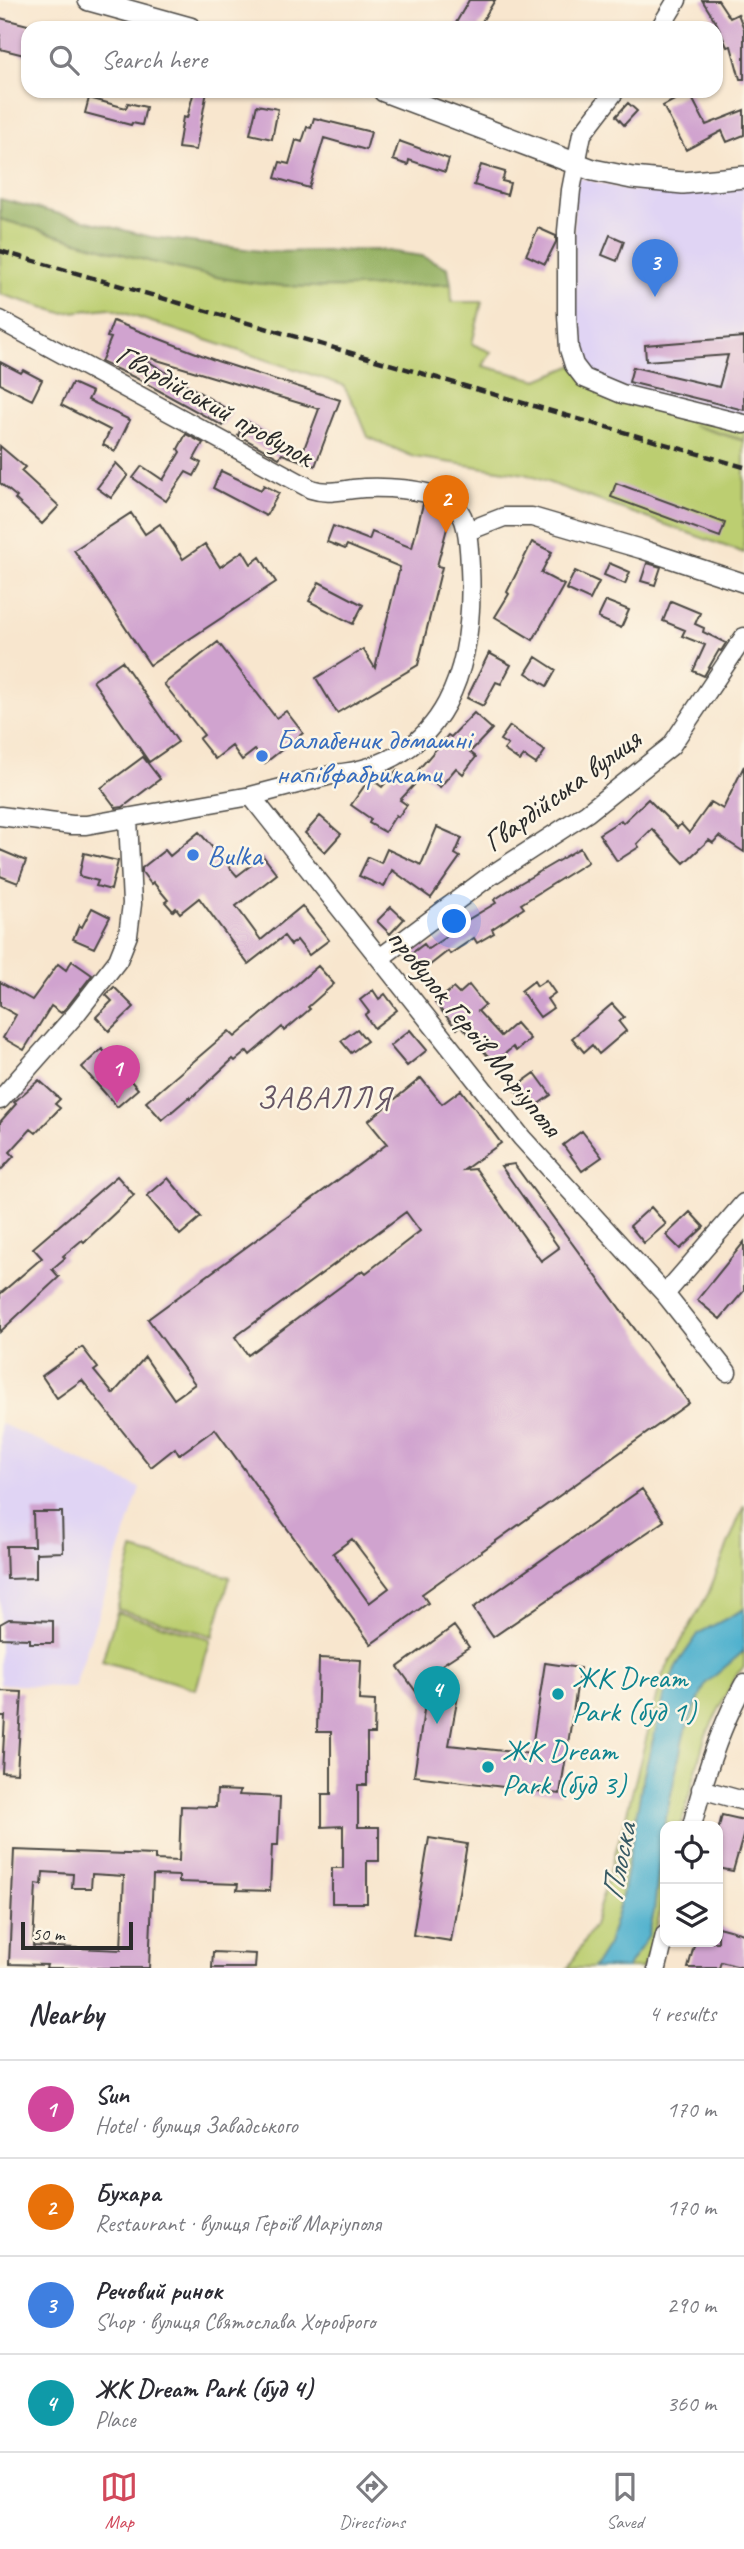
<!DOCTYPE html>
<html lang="en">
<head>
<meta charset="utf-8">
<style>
	body { margin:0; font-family:Caveat,sans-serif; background:#f7f7f7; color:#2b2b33 }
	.controls { position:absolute; right:21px; bottom:21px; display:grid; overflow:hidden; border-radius:14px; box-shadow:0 2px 5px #0004 }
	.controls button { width:63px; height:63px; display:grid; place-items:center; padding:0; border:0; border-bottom:2px solid #e1e1e2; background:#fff; color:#2b2b33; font:35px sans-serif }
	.scale { position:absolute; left:21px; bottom:18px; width:112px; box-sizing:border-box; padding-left:7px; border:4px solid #2b2b2b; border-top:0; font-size:19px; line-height:24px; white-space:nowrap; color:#2b2b2b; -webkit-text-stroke:5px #fcf5e5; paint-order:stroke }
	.you { position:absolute; left:455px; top:922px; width:24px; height:24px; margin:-18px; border:5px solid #fff; border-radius:50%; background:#1a73e8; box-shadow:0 0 0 10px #1a73e833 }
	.badge { display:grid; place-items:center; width:46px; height:46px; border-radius:50%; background:#d1495b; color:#fff; font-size:23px; font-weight:700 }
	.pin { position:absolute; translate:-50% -58px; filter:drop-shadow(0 2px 4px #0008) }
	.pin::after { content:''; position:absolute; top:37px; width:24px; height:21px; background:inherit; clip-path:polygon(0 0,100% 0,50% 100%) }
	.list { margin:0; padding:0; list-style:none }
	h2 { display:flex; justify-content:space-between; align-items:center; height:91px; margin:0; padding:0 28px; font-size:30px }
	h2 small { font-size:23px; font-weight:400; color:#7c7c81 }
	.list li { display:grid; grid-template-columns:46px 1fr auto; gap:21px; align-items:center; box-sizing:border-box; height:98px; padding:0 28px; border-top:2px solid #e1e1e2 }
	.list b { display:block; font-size:26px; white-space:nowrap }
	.list p { margin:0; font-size:23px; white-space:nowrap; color:#7c7c81 }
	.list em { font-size:23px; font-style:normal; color:#7c7c81 }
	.icon { flex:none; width:38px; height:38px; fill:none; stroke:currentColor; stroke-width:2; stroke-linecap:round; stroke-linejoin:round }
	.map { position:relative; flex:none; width:744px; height:1968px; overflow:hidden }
	.search { position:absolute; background:#fff; box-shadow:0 2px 5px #0004; left:21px; right:21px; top:21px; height:77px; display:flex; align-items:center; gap:18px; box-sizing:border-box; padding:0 24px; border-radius:21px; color:#7c7c81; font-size:26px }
	.sheet { height:483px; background:#fff }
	nav { display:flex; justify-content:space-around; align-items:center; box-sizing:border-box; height:98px; border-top:2px solid #e1e1e2; background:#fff; font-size:19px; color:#7c7c81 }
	nav a { display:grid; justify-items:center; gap:4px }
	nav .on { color:#d1495b }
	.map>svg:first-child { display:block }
	.built { fill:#e0d4f4 }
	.green { fill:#bcce71; stroke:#747c4e; stroke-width:2 }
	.forest { fill:#95b163; stroke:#606e47; stroke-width:2 }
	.water { fill:#50b1ce; stroke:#3e6e7c; stroke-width:2 }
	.building { fill:#d0a3cf; fill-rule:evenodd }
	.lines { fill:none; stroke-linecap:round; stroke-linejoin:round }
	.minor-casing { stroke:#4a4743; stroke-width:21 }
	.major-casing { stroke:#4a4743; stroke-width:24 }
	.minor { stroke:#fff; stroke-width:18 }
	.major { stroke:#fff; stroke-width:21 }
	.rail { stroke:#2b2b2b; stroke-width:4.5; stroke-dasharray:10 5; stroke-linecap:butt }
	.shop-dot { fill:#3f7fe0; stroke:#fcf5e5; stroke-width:2.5 }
	.culture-dot { fill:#0f9aa8; stroke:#fcf5e5; stroke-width:2.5 }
	.labels { text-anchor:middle; stroke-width:5; stroke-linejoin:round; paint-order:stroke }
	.street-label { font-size:30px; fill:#2b2b2b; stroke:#fcf5e5 }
	.shop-label { font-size:30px; fill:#366cbe; stroke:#fcf5e5; text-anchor:start }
	.culture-label { font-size:30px; fill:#0d838f; stroke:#fcf5e5; text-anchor:start }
	.neighbourhood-label { font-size:32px; letter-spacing:2px; fill:#655564; stroke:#fcf5e5 }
	.water-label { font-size:32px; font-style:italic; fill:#385a64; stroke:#fcf5e5 }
</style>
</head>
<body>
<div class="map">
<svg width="744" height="1968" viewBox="0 0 744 1968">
	<rect width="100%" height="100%" fill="#fcf5e5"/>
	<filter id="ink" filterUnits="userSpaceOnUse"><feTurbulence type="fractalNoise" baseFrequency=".0143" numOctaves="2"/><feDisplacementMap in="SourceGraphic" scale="14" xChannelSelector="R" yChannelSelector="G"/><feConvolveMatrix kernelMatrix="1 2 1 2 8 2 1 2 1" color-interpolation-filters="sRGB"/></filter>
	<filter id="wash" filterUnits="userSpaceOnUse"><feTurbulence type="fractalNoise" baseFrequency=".00686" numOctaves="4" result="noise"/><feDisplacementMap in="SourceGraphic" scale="28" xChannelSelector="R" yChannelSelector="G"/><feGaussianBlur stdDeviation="1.57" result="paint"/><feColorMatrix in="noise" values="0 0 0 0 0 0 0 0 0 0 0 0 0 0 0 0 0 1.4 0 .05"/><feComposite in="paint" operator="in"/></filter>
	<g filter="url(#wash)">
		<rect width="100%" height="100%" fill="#f8e6ce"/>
		<path class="built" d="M 574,176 L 626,190 L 684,194 L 744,184 L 744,424 L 622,394 L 574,365 Z
			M 0,1423 L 140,1488 L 74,1688 L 0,1684 Z"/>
		<path class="green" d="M 0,219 C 77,240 154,266 232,280 C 304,292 379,286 451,284 L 452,302 L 482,302 L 472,344 L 491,352 L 483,366 L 538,380 L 574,365 L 584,378 L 744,424 L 744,440 L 692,425 L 744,441 L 744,553 L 525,474 L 414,457 L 368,437 L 357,410 L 343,385 L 109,308 L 62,313 L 0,294 Z
			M 744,1505 L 744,1667 L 736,1675 L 705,1737 L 681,1826 L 665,1826 L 665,1890 L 651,1949 L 642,1968 L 568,1968 L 594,1925 L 626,1816 L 663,1674 L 708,1594 Z
			M 133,1550 L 230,1577 L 213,1636 L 117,1609 Z
			M 117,1612 L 211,1639 L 196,1689 L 102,1661 Z"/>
		<path class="forest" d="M 0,199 L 151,237 L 268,252 L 380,250 L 422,256 L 448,268 L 451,284 C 379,286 304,292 232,280 C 154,266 77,240 0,219 Z"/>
		<path class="water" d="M 744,1609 L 744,1651 L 706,1683 L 684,1734 L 662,1836 L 654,1912 L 648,1937 L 627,1968 L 593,1968 L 608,1944 L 622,1896 L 643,1778 L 666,1690 L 678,1663 L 699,1633 Z"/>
		<g id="blocks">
			<path class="building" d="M 469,0 L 495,0 L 478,28 L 453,28 Z
				M 702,0 L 718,0 L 730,18 L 738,14 L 744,29 L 744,79 L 740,79 L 731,46 L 727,47 L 717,24 Z
				M 0,18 L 28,25 L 28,56 L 0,49 Z
				M 194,91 L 207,91 L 196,150 L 178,148 L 183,117 L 187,118 Z
				M 689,92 L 706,125 L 744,110 L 744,135 L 727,142 L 722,131 L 686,150 L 663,106 Z
				M 89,98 L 126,108 L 128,103 L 146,107 L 142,125 L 132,123 L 131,125 L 85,113 Z
				M 628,103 L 637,111 L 624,125 L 616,116 Z
				M 257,105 L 278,109 L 272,139 L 250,134 Z
				M 314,118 L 371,132 L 366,150 L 324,138 L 309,188 L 275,178 L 280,162 L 289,164 L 296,140 L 302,142 L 307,127 L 311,128 Z
				M 399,141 L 449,159 L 445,172 L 409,160 L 408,165 L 393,160 Z
				M 481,165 L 505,172 L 502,181 L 510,183 L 507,195 L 474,185 Z
				M 538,228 L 556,236 L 556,242 L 545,264 L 526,255 Z
				M 610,235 L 624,241 L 617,261 L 602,255 Z
				M 113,321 L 217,361 L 340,400 L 315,466 L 282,454 L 279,458 L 238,435 L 245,420 L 302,454 L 319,409 L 147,357 L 146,360 L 232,412 L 223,426 L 138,379 L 101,362 L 111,338 L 107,337 Z
				M 744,337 L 744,410 L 629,382 L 633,367 L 719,387 L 728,355 L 646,361 L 645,345 Z
				M 0,362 L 21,373 L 23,370 L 42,380 L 32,400 L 0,384 Z
				M 72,383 L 92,392 L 88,400 L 130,420 L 115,451 L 103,445 L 110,430 L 61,405 Z
				M 186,434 L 203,443 L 194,459 L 201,463 L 194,476 L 186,472 L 166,501 L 133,478 L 142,466 L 163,480 L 180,452 L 178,449 Z
				M 0,446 L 25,467 L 21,471 L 59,506 L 42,524 L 15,499 L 17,497 L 0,483 Z
				M 116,463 L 128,475 L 111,498 L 97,488 Z
				M 221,471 L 261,490 L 264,485 L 279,493 L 266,516 L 213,488 Z
				M 616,483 L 725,523 L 720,537 L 611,497 Z
				M 423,504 L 438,508 L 450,517 L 437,566 L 442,567 L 418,665 L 337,713 L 316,678 L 363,649 L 375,668 L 400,567 L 347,545 L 345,549 L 327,542 L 333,526 L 369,540 L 372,532 L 412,548 Z
				M 131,513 L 145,534 L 160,524 L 183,559 L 205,544 L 220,567 L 243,551 L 251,564 L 260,557 L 276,582 L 150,665 L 74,550 Z
				M 532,542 L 552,552 L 541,573 L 564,585 L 533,640 L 495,617 L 509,594 L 507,592 Z
				M 609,563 L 630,572 L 625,584 L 604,575 Z
				M 647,563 L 661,567 L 655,585 L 641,581 Z
				M 575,571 L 599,582 L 590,600 L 566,589 Z
				M 319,582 L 363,605 L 353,624 L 309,601 Z
				M 606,601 L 629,610 L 621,628 L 598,618 Z
				M 671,601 L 700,613 L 695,624 L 704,628 L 703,632 L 726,643 L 721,651 L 719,650 L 704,676 L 693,671 L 705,645 L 682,636 L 685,630 L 663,621 Z
				M 218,642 L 276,718 L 286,711 L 303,733 L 265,763 L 255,750 L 242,760 L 232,746 L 215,759 L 199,739 L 204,735 L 164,684 Z
				M 489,653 L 511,665 L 501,684 L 496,682 L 483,706 L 467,698 Z
				M 536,657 L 556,670 L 547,686 L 526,673 Z
				M 122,661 L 178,742 L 149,762 L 93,681 Z
				M 474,713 L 492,729 L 470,752 L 476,757 L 463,774 L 456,768 L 440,787 L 418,770 L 448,735 L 451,737 Z
				M 510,726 L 545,751 L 536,764 L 524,756 L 520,761 L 504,750 L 508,745 L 500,740 Z
				M 143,757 L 160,779 L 123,807 L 116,808 L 101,788 Z
				M 744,766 L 744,852 L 719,836 L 713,843 L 709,840 L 684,863 L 652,829 L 637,844 L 639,847 L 617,861 L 599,834 L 621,820 L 623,823 L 648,799 L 677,828 L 681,824 L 689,833 L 711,802 L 723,809 Z
				M 397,770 L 414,785 L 400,800 L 407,805 L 398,817 L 396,815 L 385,832 L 369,823 L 371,819 L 351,805 L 370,778 L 382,787 Z
				M 320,816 L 341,834 L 325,852 L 305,833 Z
				M 437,827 L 462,838 L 455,854 L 460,857 L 431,898 L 392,870 L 384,887 L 359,876 L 368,857 L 381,863 L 387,849 L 421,865 Z
				M 199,832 L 237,876 L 263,856 L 277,874 L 236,906 L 261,940 L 302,906 L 329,940 L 309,955 L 297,940 L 291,945 L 284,936 L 248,964 L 199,898 L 180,913 L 176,908 L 173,911 L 165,902 L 168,900 L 153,882 L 151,884 L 142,872 L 142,868 L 165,850 L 170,856 Z
				M 580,848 L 588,862 L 521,904 L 524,908 L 492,929 L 494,933 L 477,943 L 474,938 L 450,954 L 448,951 L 421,972 L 408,956 L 424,944 L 428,949 L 465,924 L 464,922 L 496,903 L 494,900 L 517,885 Z
				M 0,850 L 26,861 L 18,883 L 0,876 Z
				M 84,853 L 118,861 L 111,890 L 96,886 L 98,881 L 79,876 Z
				M 391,907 L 404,919 L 390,934 L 377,921 Z
				M 92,908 L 110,917 L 94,948 L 73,939 L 79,925 L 82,927 Z
				M 72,961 L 92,975 L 67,1007 L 61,1013 L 51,1006 L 24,1050 L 3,1038 L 16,1015 L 0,1006 L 0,982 L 32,1000 L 58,964 L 66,970 Z
				M 318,966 L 334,984 L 308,1007 L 310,1009 L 284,1031 L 282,1027 L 250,1055 L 247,1051 L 235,1061 L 233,1059 L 190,1099 L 189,1097 L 162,1120 L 146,1102 L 229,1031 L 235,1037 Z
				M 546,980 L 555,993 L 547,999 L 553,1008 L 540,1017 L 521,991 L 534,981 L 537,986 Z
				M 469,985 L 485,1005 L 478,1011 L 501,1036 L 516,1023 L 530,1039 L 516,1051 L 513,1047 L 494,1063 L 461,1025 L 457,1029 L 435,1003 L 453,988 L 459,994 Z
				M 114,987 L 134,1007 L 109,1031 L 96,1017 L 112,1001 L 106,995 Z
				M 373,990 L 379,999 L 385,994 L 397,1010 L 374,1028 L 365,1015 L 369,1012 L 360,1000 Z
				M 612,1004 L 624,1017 L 619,1022 L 626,1031 L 599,1054 L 592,1045 L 584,1052 L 572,1038 Z
				M 357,1029 L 367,1041 L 351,1053 L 341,1041 Z
				M 410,1030 L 427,1050 L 407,1066 L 390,1046 Z
				M 102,1049 L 138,1089 L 117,1107 L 82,1067 Z
				M 535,1073 L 551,1095 L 534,1107 L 530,1102 L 526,1105 L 514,1088 Z
				M 421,1078 L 442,1104 L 461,1090 L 501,1143 L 464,1170 L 476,1169 L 541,1261 L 559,1248 L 501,1166 L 514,1164 L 689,1403 L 422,1594 L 428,1603 L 371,1644 L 215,1429 L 179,1455 L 175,1448 L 151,1467 L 82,1380 L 57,1398 L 42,1376 L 82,1347 L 98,1368 L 94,1371 L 113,1394 L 145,1357 L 174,1399 L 195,1384 L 148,1319 L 387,1144 L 368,1121 ZM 406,1212 L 420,1231 L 366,1273 L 363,1270 L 248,1355 L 235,1337 ZM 352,1539 L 389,1588 L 369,1603 L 333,1553 Z
				M 39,1080 L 60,1099 L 55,1104 L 60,1108 L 36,1133 L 31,1129 L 10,1152 L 14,1156 L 0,1171 L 0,1122 L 16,1104 L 14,1102 Z
				M 582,1131 L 602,1157 L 582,1171 L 563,1145 Z
				M 117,1176 L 134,1195 L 84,1242 L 82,1240 L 63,1256 L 65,1258 L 52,1269 L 59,1277 L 0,1332 L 0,1294 L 42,1258 L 33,1248 Z
				M 168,1178 L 201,1217 L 180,1235 L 147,1196 Z
				M 651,1207 L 666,1224 L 644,1243 L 630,1226 Z
				M 690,1212 L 704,1227 L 680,1249 L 666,1235 Z
				M 744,1242 L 744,1291 L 720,1319 L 697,1300 Z
				M 642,1489 L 664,1521 L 493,1637 L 473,1608 Z
				M 33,1512 L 62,1512 L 63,1552 L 36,1553 L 36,1578 L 7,1579 L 6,1546 L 34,1546 Z
				M 9,1619 L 53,1621 L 53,1643 L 30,1643 L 30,1639 L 0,1638 L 0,1624 Z
				M 454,1626 L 469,1647 L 440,1666 L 458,1696 L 449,1745 L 531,1754 L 545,1663 L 580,1668 L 560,1794 L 414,1776 L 425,1704 L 398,1667 Z
				M 319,1658 L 361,1660 L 359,1700 L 375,1701 L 374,1734 L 367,1734 L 367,1785 L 358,1785 L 358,1827 L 379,1827 L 379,1861 L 367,1861 L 367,1903 L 332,1903 L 332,1868 L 343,1868 L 343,1826 L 322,1827 L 322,1794 L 331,1794 L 331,1732 L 317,1732 Z
				M 0,1691 L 22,1692 L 17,1773 L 2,1772 L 5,1716 L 0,1716 Z
				M 217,1790 L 240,1791 L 239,1795 L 280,1797 L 278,1845 L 272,1845 L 270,1891 L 237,1890 L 238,1884 L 179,1882 L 179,1876 L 153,1875 L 149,1968 L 46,1968 L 47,1965 L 9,1964 L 14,1850 L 155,1855 L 155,1860 L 179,1861 L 181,1806 L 216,1807 ZM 43,1872 L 73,1874 L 72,1888 L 91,1888 L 92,1874 L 124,1876 L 121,1950 L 33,1946 L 36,1884 L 42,1885 Z
				M 722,1815 L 744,1820 L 744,1833 L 733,1871 L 718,1868 L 718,1831 Z
				M 429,1838 L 467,1844 L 451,1941 L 413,1935 Z
				M 718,1927 L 744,1934 L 744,1968 L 721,1962 L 719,1968 L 688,1968 L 695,1942 L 718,1942 Z
				M 213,1952 L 256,1954 L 255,1968 L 212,1968 Z"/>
		</g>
	</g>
	<g filter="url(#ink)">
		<use href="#blocks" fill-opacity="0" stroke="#4a4743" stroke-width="2"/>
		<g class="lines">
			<defs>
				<path id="minor" d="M 660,28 L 677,0
					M 615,91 L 582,134 L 571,190 L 567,231 L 567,314 L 569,349 L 574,365 L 584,378 L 622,394 L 744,424
					M 0,320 L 311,489 C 326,494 337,491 353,489 C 379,486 429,488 452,503 C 469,515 469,548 470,567 C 475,666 448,762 335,774 L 251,796 L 86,825 L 72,825 L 0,816
					M 468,531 L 504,517 L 532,517 L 641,549 L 744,583
					M 251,796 L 522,1138 L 665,1294 L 727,1372
					M 380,958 L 487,878 L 587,813 L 671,746 L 744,637
					M 0,1100 L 76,1014 L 118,960 L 128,935 L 132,904 L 128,818
					M 665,1294 L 744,1203
					M 701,1789 L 744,1801
					M 692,1826 C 704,1777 719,1729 744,1684
					M 657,1968 L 665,1935"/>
				<path id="major" d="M 89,0 L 190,28
					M 384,91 L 593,170 L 632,178 L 683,183 L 744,177"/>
			</defs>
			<use href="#minor" class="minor-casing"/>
			<use href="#major" class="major-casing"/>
			<use href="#minor" class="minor"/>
			<use href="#major" class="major"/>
			<path class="rail" d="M 0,251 L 744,467"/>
		</g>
	</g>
	<g class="shop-dot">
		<circle cx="262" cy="756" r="7"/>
		<circle cx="193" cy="855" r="7"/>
	</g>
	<g class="culture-dot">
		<circle cx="558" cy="1694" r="7"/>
		<circle cx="488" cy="1767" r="7"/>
	</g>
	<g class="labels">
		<g class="street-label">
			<text transform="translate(215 405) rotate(29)" y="10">Гвардійський провулок</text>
			<text transform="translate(562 790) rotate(-36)" y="10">Гвардійська вулиця</text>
			<text transform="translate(475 1032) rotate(51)" y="10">провулок Героїв Маріуполя</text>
		</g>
		<g class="shop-label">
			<text x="276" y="749">Балабеник домашні<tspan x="276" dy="34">напівфабрикати</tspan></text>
			<text x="207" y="865">Bulka</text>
		</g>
		<g class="culture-label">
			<text x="572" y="1687">ЖК Dream<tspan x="572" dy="34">Park (буд 1)</tspan></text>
			<text x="502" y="1760">ЖК Dream<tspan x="502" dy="34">Park (буд 3)</tspan></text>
		</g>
		<g class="neighbourhood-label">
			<text x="324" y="1108">ЗАВАЛЛЯ</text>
		</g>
		<g class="water-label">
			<text transform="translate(618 1862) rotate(-79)" y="11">Плоска</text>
		</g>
	</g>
</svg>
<div class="controls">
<button><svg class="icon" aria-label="locate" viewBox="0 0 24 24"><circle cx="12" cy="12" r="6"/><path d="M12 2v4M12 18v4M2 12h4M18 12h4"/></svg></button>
<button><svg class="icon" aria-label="layers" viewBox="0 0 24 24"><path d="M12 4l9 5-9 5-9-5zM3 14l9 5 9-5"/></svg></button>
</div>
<div class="scale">50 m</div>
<div class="you"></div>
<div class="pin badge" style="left:117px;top:1103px;background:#d1479c">1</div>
<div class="pin badge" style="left:446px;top:533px;background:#e8710a">2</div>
<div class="pin badge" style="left:655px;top:297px;background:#3f7fe0">3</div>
<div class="pin badge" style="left:437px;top:1724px;background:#0f9aa8">4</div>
<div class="search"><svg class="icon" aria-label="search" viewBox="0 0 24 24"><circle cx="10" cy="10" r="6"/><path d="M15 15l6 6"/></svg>Search here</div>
</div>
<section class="sheet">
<h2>Nearby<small>4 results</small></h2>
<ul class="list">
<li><span class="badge" style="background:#d1479c">1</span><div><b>Sun</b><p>Hotel · вулиця Завадського</p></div><em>170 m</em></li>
<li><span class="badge" style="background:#e8710a">2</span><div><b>Бухара</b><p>Restaurant · вулиця Героїв Маріуполя</p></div><em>170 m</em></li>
<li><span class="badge" style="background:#3f7fe0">3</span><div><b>Речовий ринок</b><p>Shop · вулиця Святослава Хороброго</p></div><em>290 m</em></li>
<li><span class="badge" style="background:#0f9aa8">4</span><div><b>ЖК Dream Park (буд 4)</b><p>Place</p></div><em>360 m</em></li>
</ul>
</section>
<nav>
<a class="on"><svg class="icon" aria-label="map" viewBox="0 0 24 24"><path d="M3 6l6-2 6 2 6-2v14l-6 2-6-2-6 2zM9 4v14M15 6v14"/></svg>Map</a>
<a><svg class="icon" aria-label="directions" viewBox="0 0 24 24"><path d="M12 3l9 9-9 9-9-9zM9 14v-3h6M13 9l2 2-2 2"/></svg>Directions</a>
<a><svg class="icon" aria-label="saved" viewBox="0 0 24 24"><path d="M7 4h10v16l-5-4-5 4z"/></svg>Saved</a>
</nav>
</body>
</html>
